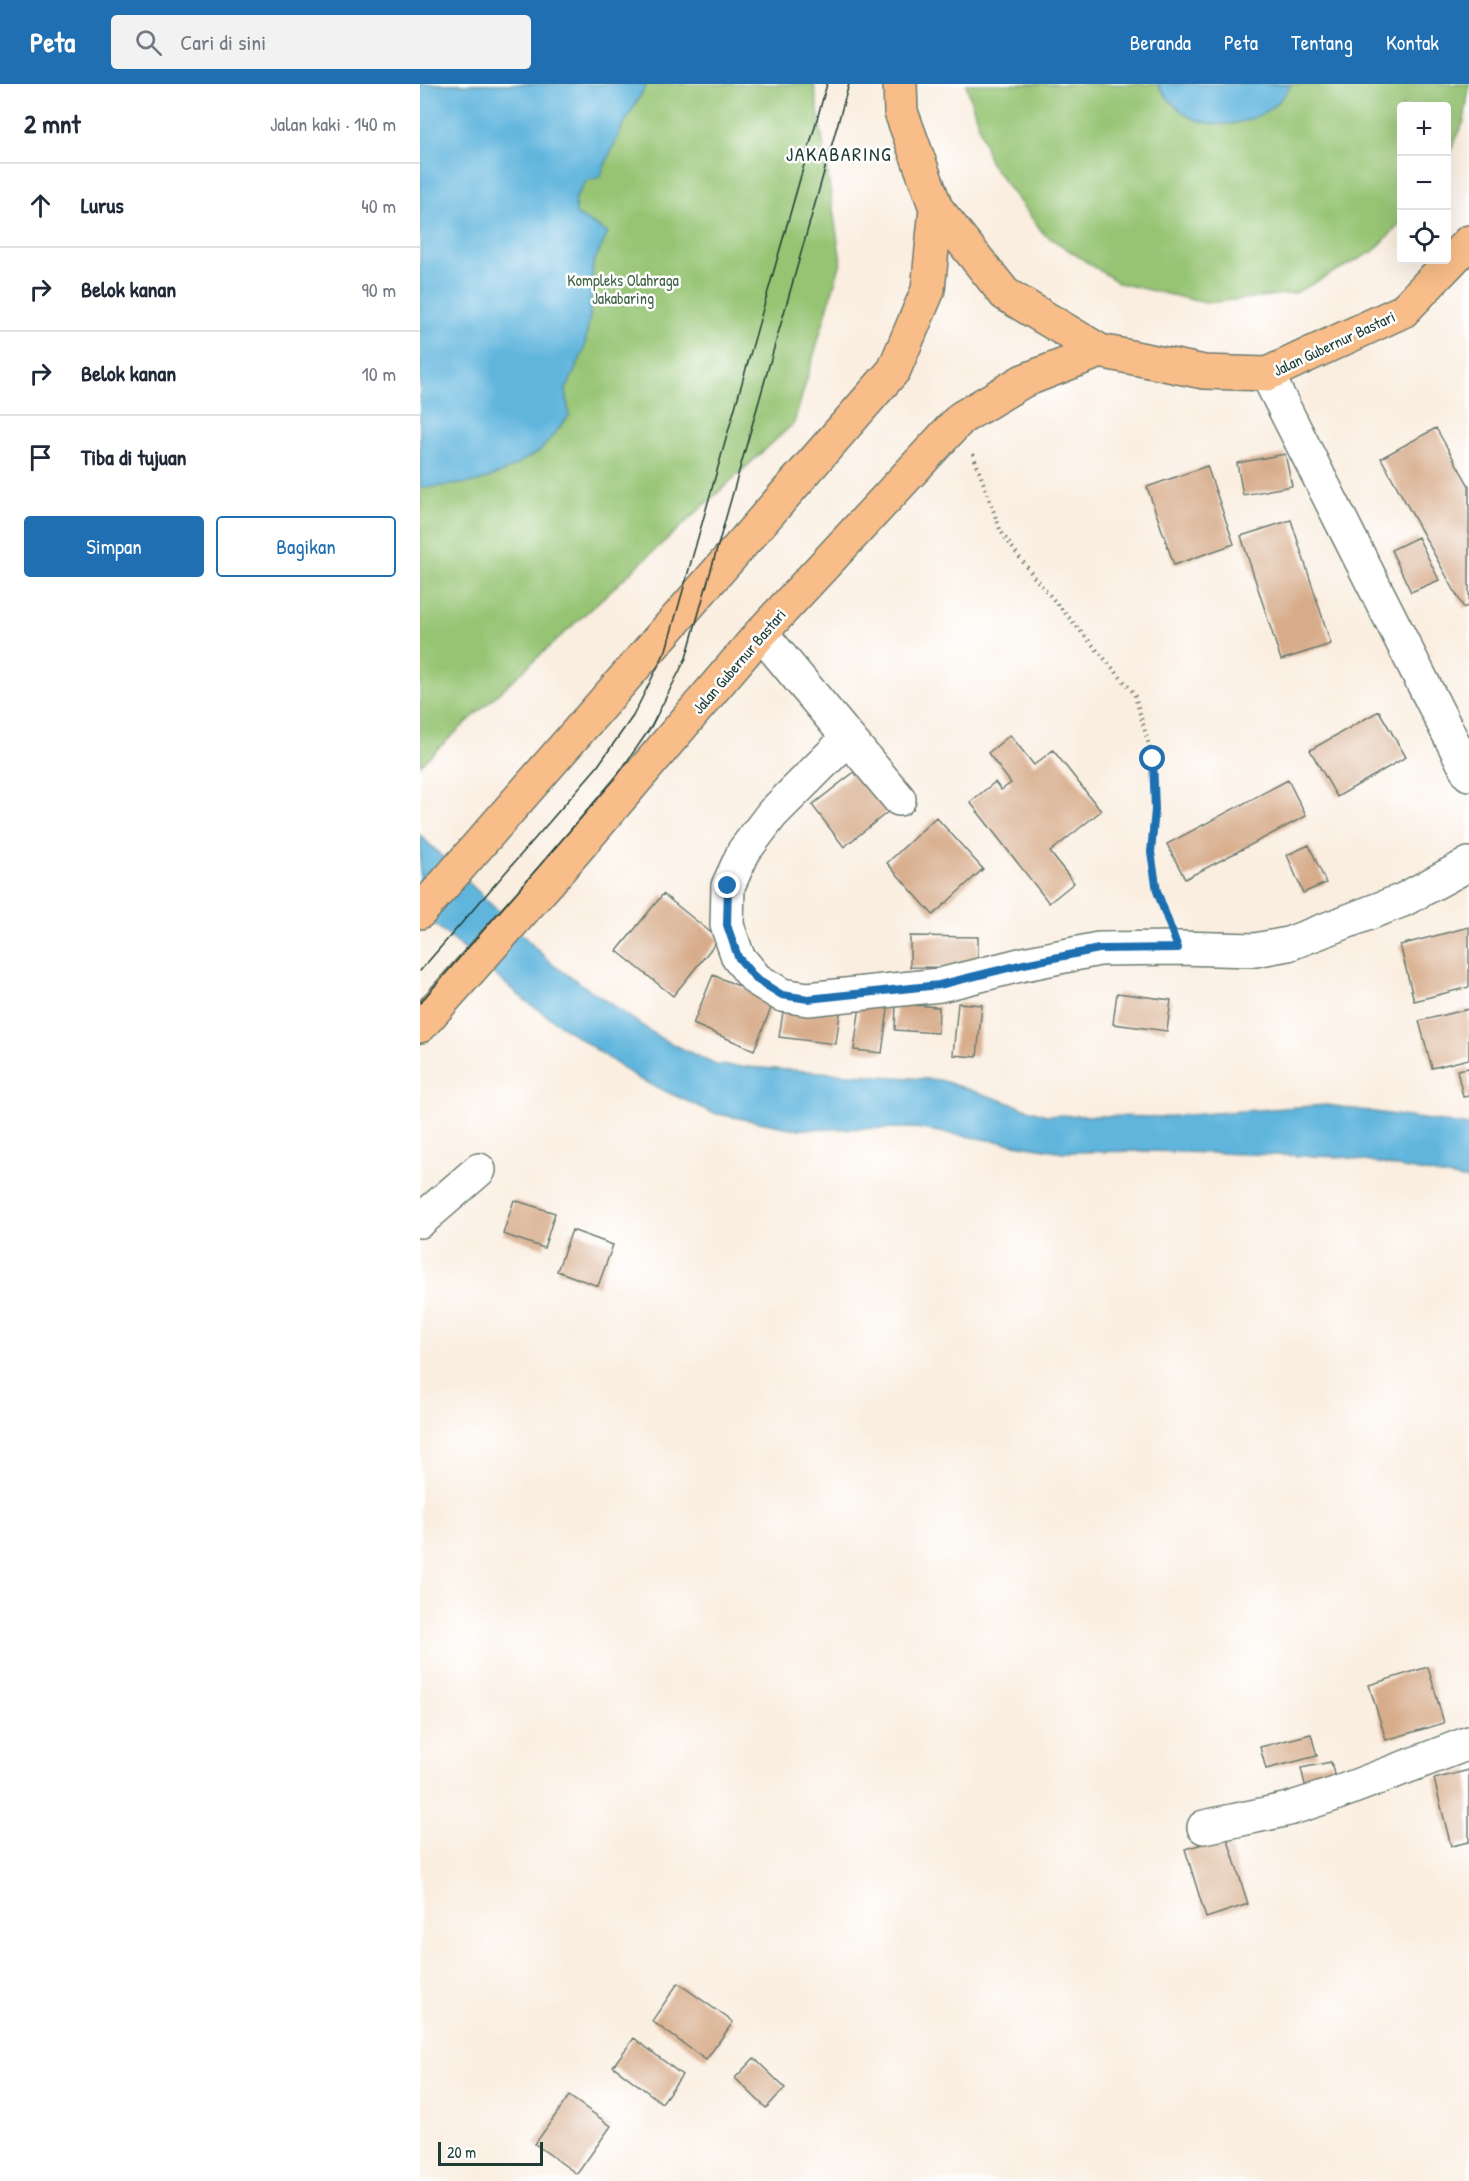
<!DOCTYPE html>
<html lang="id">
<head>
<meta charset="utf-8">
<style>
	body { margin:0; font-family:"Patrick Hand",sans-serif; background:#f2f2f3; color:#1f2937 }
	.controls { position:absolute; right:18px; top:18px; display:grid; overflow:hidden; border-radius:6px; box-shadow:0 6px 24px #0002 }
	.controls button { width:54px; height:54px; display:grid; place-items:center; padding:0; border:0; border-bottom:2px solid #e0e1e3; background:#fff; color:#1f2937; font:30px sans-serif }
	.scale { position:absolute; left:18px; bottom:15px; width:105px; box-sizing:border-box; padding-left:6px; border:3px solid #1f3d34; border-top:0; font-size:16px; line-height:21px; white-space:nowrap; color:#1f3d34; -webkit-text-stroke:4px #fff; paint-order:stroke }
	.stop { position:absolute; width:18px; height:18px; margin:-14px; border:4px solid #1f6fb2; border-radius:50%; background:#fff }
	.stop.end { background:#1f6fb2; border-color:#fff; box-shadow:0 2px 6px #0008 }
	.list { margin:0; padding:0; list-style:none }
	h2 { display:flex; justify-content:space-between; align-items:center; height:78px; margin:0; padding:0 24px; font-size:26px }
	h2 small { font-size:20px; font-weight:400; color:#747a83 }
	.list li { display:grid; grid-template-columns:39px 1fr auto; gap:18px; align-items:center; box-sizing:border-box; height:84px; padding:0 24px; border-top:2px solid #e0e1e3 }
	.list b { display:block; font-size:22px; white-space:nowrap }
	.list em { font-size:20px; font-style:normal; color:#747a83 }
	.actions { display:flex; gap:12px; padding:18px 24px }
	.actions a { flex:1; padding:14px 0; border:2px solid #1f6fb2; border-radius:6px; text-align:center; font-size:21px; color:#1f6fb2 }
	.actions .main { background:#1f6fb2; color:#fff }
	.icon { flex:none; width:33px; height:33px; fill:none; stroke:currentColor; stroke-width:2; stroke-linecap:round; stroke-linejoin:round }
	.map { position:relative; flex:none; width:1049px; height:2097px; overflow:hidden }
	header { display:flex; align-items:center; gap:36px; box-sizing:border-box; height:84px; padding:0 30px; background:#1f6fb2; color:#fff }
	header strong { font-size:28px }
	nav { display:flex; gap:33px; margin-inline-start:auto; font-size:21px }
	.search { width:420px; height:54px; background:#f2f2f3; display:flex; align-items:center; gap:15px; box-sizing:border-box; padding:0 21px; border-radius:6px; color:#747a83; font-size:22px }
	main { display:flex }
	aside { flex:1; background:#fff }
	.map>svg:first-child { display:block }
	.green { fill:#96c473; stroke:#5a8054; stroke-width:1.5 }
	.water { fill:#60b5dd; stroke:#407988; stroke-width:1.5 }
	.building { fill:#d7ac8a }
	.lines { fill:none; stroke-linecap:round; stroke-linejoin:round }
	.minor-casing { stroke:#6c7b70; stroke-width:36 }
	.trunk-casing { stroke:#6c7b70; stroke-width:36 }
	.path { stroke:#6c7b70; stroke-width:4; stroke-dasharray:1.5 4.5; stroke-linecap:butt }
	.minor { stroke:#fff; stroke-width:33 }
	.trunk { stroke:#f8bd89; stroke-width:33 }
	.tram { stroke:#1f3d34; stroke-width:1.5 }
	.route { stroke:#1f6fb2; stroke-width:8 }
	.labels { text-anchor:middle; stroke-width:5; stroke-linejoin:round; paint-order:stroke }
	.park-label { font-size:16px; fill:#436647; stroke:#fff }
	.street-label { font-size:16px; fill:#1f3d34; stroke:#fff }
	.quarter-label { font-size:20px; letter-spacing:1.5px; fill:#1f3d34; stroke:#fff }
</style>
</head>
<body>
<header>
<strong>Peta</strong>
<div class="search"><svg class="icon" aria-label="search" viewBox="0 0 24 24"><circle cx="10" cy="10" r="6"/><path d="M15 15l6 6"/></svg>Cari di sini</div>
<nav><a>Beranda</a><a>Peta</a><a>Tentang</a><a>Kontak</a></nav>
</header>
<main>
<aside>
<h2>2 mnt<small>Jalan kaki · 140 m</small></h2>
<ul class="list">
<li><svg class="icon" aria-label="ahead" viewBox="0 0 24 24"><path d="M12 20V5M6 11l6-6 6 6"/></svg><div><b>Lurus</b></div><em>40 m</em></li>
<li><svg class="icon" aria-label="right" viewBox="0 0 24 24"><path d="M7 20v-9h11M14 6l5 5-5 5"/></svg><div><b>Belok kanan</b></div><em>90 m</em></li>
<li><svg class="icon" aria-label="right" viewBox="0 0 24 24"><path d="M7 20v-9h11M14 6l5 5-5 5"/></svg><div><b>Belok kanan</b></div><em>10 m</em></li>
<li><svg class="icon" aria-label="arrive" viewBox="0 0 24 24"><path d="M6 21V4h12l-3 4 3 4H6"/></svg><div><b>Tiba di tujuan</b></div></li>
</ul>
<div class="actions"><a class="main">Simpan</a><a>Bagikan</a></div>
</aside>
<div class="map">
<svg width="1049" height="2097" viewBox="0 0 1049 2097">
	<rect width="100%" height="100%" fill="#fff"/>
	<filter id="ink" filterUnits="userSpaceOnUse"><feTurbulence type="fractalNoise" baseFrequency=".0167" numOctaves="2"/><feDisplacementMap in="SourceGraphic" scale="12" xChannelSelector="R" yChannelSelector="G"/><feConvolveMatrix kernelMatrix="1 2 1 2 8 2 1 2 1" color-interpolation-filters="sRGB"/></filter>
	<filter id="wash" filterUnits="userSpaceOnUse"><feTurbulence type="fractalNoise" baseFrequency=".008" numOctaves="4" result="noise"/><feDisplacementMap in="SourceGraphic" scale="24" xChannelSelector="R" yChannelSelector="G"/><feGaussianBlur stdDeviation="1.35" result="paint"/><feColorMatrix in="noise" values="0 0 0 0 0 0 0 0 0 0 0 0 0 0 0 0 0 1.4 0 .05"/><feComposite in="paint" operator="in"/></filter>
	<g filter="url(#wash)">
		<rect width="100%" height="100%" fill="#faeee0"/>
		<path class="green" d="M 0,0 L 394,0 L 421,178 L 374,339 L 0,681 Z
			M 546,0 L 1049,0 L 1049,4 L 1044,37 L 1027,75 L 1026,22 L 982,22 L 981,139 L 954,167 L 875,209 L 786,219 L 699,199 L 624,150 L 570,79 Z"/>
		<path class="water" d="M 0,0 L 227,0 L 201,45 L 180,93 L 166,97 L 155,115 L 156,130 L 188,149 L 173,180 L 170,232 L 164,266 L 146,306 L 149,332 L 120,367 L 85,387 L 58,398 L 4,404 L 0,402 Z
			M 737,0 L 871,0 C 853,35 806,50 770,33 C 756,25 746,13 737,0 Z
			M 0,751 L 132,880 L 242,955 L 296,981 L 520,996 L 626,1031 L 740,1033 L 907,1021 L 1049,1042 L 1049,1096 L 924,1073 L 729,1067 L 644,1068 L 495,1044 L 375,1045 L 293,1029 L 219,995 L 107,918 L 0,828 Z"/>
		<g id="blocks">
			<path class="building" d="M 1016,344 L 1049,402 L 1049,521 L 1044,524 L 961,374 Z
				M 865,370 L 872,402 L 823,411 L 817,379 Z
				M 787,382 L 814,460 L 754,481 L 727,403 Z
				M 871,436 L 911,560 L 861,576 L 821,452 Z
				M 998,453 L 1019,496 L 991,508 L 971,466 Z
				M 959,627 L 986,673 L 917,713 L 890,666 Z
				M 590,651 L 614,681 L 633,666 L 681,727 L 630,768 L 654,799 L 629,819 L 550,718 L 575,698 L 581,706 L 591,699 L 568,669 Z
				M 442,682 L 474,723 L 424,763 L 392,721 Z
				M 868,696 L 886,732 L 765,795 L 747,760 Z
				M 516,733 L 563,785 L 513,831 L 467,779 Z
				M 889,761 L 906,799 L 883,809 L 867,771 Z
				M 243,810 L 299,855 L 253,912 L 197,867 Z
				M 1049,843 L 1049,903 L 994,917 L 980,861 Z
				M 490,852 L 558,853 L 558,884 L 490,883 Z
				M 293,891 L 354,917 L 334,966 L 273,940 Z
				M 697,909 L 751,916 L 747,947 L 693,940 Z
				M 538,919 L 562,921 L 557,973 L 533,971 Z
				M 476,920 L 519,923 L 518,949 L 475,946 Z
				M 440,921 L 468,925 L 462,969 L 434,966 Z
				M 364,922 L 420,929 L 416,960 L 359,953 Z
				M 1049,925 L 1049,975 L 1012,984 L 999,937 Z
				M 1049,984 L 1049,1012 L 1043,1013 L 1037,986 Z
				M 94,1116 L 135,1129 L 124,1164 L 83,1150 Z
				M 152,1146 L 193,1161 L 178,1202 L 137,1187 Z
				M 1008,1583 L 1024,1639 L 966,1656 L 949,1601 Z
				M 891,1650 L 897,1672 L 846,1685 L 840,1663 Z
				M 911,1678 L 917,1702 L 887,1709 L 881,1684 Z
				M 1049,1686 L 1049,1758 L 1031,1762 L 1014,1695 Z
				M 807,1753 L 828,1820 L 786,1834 L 765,1765 Z
				M 258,1899 L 313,1938 L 286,1976 L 232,1937 Z
				M 214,1954 L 262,1991 L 242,2019 L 193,1982 Z
				M 334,1974 L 365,2004 L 346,2024 L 315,1994 Z
				M 149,2012 L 191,2042 L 157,2090 L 115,2060 Z"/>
		</g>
	</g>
	<g filter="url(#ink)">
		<use href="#blocks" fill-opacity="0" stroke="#6c7b70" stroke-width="1.5"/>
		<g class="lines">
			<defs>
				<path id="minor" d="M 847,290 L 1049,690
					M 341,549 L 479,715
					M 428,654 L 352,730 L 324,767 L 308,802 L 307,841 L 318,873 L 336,895 L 362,911 L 388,915 L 520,901 L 604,880 L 679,865 L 758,864 L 835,866 L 868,860 L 983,816 L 1049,780
					M 0,1137 L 59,1086
					M 784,1743 L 869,1725 L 915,1710 L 1049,1659"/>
				<path id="trunk" d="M 480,0 L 481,28 L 516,124 L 585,210 L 680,267 L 784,288 L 847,290 L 983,227 L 1049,158
					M 0,828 L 474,286 L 508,206 L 516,124
					M 0,942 L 131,795 L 341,549 L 541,334 L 603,297 L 680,267"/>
			</defs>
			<use href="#minor" class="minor-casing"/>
			<use href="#trunk" class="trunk-casing"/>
			<path class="path" d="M 553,370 L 581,448 L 614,493 L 714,609 L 733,675 L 735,726 L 731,768 L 737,807 L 745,830"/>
			<use href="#minor" class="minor"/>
			<use href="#trunk" class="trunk"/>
			<path class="tram" d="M 0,887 L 177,683 L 213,632 L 246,566 L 407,0
				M 0,919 L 194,696 L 231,643 L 266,574 L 429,0"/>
		</g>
	</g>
	<g class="lines" filter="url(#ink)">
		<path class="route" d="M 308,802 L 307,841 L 318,873 L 336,895 L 362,911 L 388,915 L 519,901 L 604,880 L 679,865 L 758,864 L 737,807 L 731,768 L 735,726 L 733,675"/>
	</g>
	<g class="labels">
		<g class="park-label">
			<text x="203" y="202">Kompleks Olahraga<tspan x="203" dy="18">Jakabaring</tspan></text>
		</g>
		<g class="street-label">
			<text transform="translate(914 259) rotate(-25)" y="6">Jalan Gubernur Bastari</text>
			<text transform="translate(319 577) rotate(-49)" y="6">Jalan Gubernur Bastari</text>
		</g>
		<g class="quarter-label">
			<text x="419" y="77">JAKABARING</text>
		</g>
	</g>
</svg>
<div class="controls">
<button>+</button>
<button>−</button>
<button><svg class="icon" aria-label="locate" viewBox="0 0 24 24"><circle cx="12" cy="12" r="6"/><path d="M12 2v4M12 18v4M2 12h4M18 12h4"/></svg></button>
</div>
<div class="scale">20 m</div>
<div class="stop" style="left:733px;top:675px"></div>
<div class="stop end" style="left:308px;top:802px"></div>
</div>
</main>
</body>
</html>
